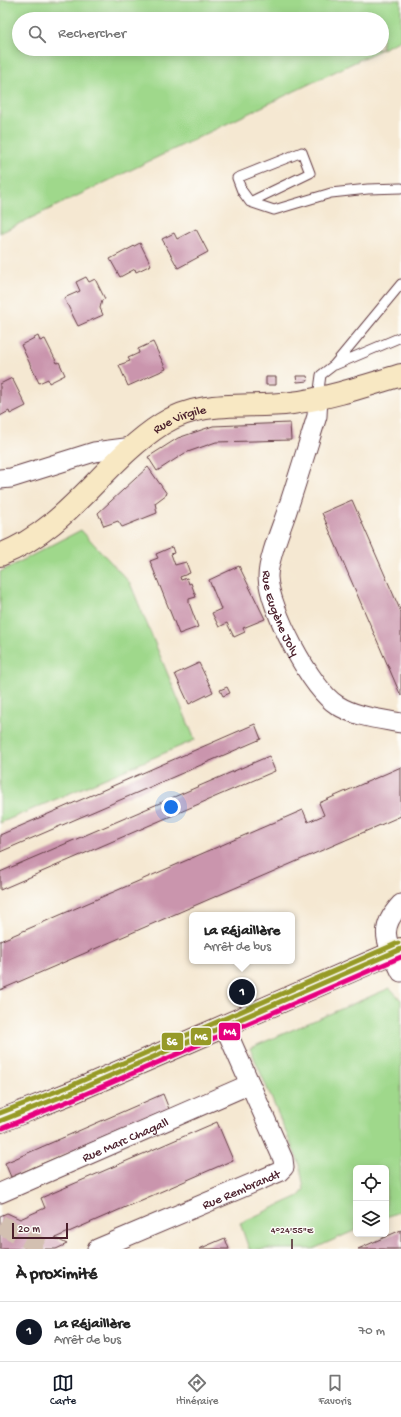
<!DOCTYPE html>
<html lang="fr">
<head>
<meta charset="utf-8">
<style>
	body { margin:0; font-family:"Gochi Hand",sans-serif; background:#f2f2f2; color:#222 }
	.controls { position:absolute; right:12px; bottom:12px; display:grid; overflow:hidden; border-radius:6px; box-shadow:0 2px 10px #0003 }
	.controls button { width:36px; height:36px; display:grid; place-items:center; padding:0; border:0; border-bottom:1px solid #e0e0e0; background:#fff; color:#222; font:20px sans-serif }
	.scale { position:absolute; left:12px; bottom:10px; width:56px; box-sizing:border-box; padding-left:4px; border:2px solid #4a1f2b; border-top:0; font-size:11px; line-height:14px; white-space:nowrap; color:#4a1f2b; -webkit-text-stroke:3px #fdfcf7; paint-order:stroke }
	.you { position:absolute; left:171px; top:807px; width:14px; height:14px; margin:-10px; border:3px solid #fff; border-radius:50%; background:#1a73e8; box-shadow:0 0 0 6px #1a73e833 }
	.badge { display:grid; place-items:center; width:26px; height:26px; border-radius:50%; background:#111827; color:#fff; font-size:13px; font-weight:700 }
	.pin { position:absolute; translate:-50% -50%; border:2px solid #fff; box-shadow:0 1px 4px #0006 }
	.popup { position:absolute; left:189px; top:912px; width:106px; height:52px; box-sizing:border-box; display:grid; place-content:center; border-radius:6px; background:#fff; filter:drop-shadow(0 1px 3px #0005); font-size:13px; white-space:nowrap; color:#767676 }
	.popup b { font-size:15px; color:#222 }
	.popup::after { content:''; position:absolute; left:50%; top:100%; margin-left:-8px; border:8px solid transparent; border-top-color:#fff }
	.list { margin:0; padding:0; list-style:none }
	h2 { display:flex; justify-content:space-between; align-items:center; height:52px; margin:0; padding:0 16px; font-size:17px }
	h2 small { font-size:13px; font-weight:400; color:#767676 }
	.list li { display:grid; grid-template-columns:26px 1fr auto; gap:12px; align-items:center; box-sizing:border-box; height:60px; padding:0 16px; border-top:1px solid #e0e0e0 }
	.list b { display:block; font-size:15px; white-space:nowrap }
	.list p { margin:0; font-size:13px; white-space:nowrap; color:#767676 }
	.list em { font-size:13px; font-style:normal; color:#767676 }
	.icon { flex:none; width:22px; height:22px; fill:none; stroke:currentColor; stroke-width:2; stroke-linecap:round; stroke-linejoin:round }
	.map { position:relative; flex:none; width:401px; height:1249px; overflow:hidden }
	.search { position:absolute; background:#fff; box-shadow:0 2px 10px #0003; left:12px; right:12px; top:12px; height:44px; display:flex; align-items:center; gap:10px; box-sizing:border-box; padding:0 14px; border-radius:22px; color:#767676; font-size:15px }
	.sheet { height:112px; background:#fff }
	nav { display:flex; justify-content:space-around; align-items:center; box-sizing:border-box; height:56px; border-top:1px solid #e0e0e0; background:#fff; font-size:11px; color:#767676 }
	nav a { display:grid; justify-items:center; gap:2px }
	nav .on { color:#111827 }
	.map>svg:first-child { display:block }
	.green { fill:#9fd88b; stroke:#747c5b }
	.building { fill:#ca95ad }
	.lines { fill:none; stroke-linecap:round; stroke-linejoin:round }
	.street-tunnel { stroke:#d3c0b1; stroke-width:19; stroke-dasharray:19 10; stroke-linecap:butt }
	.lane-casing { stroke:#643d44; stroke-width:11 }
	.street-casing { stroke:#643d44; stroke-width:21 }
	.secondary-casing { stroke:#643d44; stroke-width:24 }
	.lane { stroke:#fff; stroke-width:9 }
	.street { stroke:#fff; stroke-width:19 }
	.secondary { stroke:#f8e8c3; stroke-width:22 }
	.bus-1-casing { stroke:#fdfcf7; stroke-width:8 }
	.bus-2-casing { stroke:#fdfcf7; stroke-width:8 }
	.bus-3-casing { stroke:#fdfcf7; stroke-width:8 }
	.bus-1 { stroke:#969a27; stroke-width:5 }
	.bus-2 { stroke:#e6007e; stroke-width:5 }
	.bus-3 { stroke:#969a27; stroke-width:5 }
	.ticks { fill:none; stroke:#4a1f2b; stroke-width:1.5 }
	.labels { text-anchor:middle; stroke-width:3; stroke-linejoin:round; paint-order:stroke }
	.street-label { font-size:13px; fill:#4a1f2b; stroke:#fdfcf7 }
	.ticks-label { font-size:10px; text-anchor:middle; fill:#4a1f2b; stroke:#fdfcf7; stroke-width:3; stroke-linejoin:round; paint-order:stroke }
	.line-badge { stroke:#fdfcf7; stroke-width:1.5 }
	.badge-label { font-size:11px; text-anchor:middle; font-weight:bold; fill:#fff }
</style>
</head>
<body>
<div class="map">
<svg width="401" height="1249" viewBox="0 0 401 1249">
	<rect width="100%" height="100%" fill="#fdfcf7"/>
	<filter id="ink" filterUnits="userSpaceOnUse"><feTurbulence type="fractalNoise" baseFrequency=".025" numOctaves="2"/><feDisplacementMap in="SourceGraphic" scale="8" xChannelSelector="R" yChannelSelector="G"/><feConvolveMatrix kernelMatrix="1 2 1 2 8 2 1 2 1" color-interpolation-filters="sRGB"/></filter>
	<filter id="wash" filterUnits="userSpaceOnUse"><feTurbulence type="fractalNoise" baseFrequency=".012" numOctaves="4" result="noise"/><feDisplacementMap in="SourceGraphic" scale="16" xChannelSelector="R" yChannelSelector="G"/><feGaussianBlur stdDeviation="0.9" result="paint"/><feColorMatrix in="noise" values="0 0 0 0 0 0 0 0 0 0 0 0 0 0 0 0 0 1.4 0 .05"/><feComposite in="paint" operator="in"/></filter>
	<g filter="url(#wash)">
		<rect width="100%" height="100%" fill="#f5e8d2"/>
		<path class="green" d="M 0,0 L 401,0 L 401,40 L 382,49 L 382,19 L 19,19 L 19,49 L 382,49 L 0,233 Z
			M 81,530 L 130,583 L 195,740 L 0,823 L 0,572 Z
			M 390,988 L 401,1000 L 401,1211 L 386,1217 L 386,1168 L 356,1168 L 356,1230 L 313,1249 L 249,1249 L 240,1223 L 299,1196 L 304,1190 L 300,1165 L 250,1048 Z"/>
		<g id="blocks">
			<path class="building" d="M 196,229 L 208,252 L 178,268 L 162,239 L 174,233 L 177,239 Z
				M 140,243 L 151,265 L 136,272 L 135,269 L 120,277 L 110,259 Z
				M 86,277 L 89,282 L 95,279 L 105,299 L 102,300 L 100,308 L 103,315 L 78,326 L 64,298 L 80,291 L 76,282 Z
				M 38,336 L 40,341 L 45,339 L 57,363 L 59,362 L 65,375 L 49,383 L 48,379 L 39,383 L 21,345 Z
				M 153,342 L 166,369 L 128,386 L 119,365 L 130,361 L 128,358 L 139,353 L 138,349 Z
				M 296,376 L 307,376 L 308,381 L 297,382 Z
				M 266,377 L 276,377 L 276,385 L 266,385 Z
				M 12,378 L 26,406 L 10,414 L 9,411 L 0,416 L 0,384 Z
				M 290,423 L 291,440 L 216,442 L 185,453 L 157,471 L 148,457 L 178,438 L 213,426 Z
				M 148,467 L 167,494 L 155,503 L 157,513 L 122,527 L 118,521 L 104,526 L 98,513 Z
				M 352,500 L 401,612 L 401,696 L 322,513 Z
				M 172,547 L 174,553 L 171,554 L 175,565 L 186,562 L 190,573 L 180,577 L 181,580 L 187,578 L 189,584 L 191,583 L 196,597 L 189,599 L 189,603 L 198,627 L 179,634 L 150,561 L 158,558 L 156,554 Z
				M 239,566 L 265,619 L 243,628 L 245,632 L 234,637 L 227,623 L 219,627 L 212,613 L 221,609 L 209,580 Z
				M 199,663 L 213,692 L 189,704 L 175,674 Z
				M 227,687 L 230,693 L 223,696 L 220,690 Z
				M 255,724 L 261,739 L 0,852 L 0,835 Z
				M 269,756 L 275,771 L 0,890 L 0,872 Z
				M 401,767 L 401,816 L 0,990 L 0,941 L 303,810 L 308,822 L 324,815 L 319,803 Z
				M 163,1094 L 169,1109 L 11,1177 L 5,1163 Z
				M 217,1122 L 233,1160 L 55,1238 L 67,1244 L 56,1249 L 0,1249 L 0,1216 L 7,1213 L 20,1219 L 45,1208 L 41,1198 Z
				M 401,1230 L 401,1249 L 358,1249 Z
				M 225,1238 L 229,1249 L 199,1249 Z"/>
		</g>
	</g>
	<g filter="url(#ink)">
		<use href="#blocks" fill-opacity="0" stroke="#643d44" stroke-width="1"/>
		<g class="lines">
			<path class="street-tunnel" d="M 0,1224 L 46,1249"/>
			<defs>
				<path id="lane" d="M 250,202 L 310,173 L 302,152 L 237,178 L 242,191 L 250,202 L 274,210 L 331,193 L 368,189 L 401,188
					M 335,365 L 401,337
					M 318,397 L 321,375 L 334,365 L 401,284"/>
				<g id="street">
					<path id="s1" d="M 318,397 L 317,416 C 307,448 297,481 286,514 C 280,531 268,560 268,577 C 269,608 311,689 337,705 C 356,717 380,719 401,723"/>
					<path d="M 0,479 L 11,478 L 94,452 L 133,447"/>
					<path d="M 401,904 C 376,931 388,943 401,972"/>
					<path id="s2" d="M 0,1193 L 250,1084"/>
					<path id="s3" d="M 97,1249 L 279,1172 L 284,1167 L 283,1159 L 224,1025"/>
				</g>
				<g id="secondary">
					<path id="s4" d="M 0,555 C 68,529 103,462 162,424 C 203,398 247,409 292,403 C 329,398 365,386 401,375"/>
					<path d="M 0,1121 L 73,1092 L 401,949"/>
				</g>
			</defs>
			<use href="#lane" class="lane-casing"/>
			<use href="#street" class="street-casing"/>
			<use href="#secondary" class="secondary-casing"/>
			<use href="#lane" class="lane"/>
			<use href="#street" class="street"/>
			<use href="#secondary" class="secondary"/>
			<defs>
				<path id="bus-1" d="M 0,1121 L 73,1092 L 401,949"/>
				<path id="bus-2" d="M 3,1128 L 76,1098 L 401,957"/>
				<path id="bus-3" d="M 0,1113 L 70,1086 L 398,943"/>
			</defs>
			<use href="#bus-1" class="bus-1-casing"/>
			<use href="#bus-2" class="bus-2-casing"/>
			<use href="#bus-3" class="bus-3-casing"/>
			<use href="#bus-1" class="bus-1"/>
			<use href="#bus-2" class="bus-2"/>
			<use href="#bus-3" class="bus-3"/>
		</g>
	</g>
	<path class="ticks" d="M 292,1239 L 292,1249"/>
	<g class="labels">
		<g class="street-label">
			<text dy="5" stroke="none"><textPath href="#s4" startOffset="228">Rue Virgile</textPath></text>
			<text dy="5" stroke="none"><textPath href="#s1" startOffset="226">Rue Eugène Joly</textPath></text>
			<text dy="5" stroke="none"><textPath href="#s2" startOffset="136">Rue Marc Chagall</textPath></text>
			<text dy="5" stroke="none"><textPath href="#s3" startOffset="156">Rue Rembrandt</textPath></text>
		</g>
	</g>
	<g class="ticks-label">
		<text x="292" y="1233">4°24'55"E</text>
	</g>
	<g class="line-badge">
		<rect x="218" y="1022" width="23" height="19" rx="4" fill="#e6007e"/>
		<rect x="190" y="1027" width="22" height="19" rx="4" fill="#969a27"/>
		<rect x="161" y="1032" width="23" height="19" rx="4" fill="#969a27"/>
	</g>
	<g class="badge-label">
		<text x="230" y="1035">M4</text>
		<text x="201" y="1040">M6</text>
		<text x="172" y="1045">S6</text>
	</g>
</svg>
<div class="controls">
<button><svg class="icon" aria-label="locate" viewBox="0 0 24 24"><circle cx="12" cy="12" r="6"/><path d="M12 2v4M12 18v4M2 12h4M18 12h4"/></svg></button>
<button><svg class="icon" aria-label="layers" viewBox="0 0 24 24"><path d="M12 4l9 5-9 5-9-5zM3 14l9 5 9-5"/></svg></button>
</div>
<div class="scale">20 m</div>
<div class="you"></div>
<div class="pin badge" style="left:242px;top:992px">1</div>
<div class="popup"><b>La Réjaillère</b>Arrêt de bus</div>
<div class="search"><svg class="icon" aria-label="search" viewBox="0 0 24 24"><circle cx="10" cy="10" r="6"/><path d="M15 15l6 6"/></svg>Rechercher</div>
</div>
<section class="sheet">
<h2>À proximité<small></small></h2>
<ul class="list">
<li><span class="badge">1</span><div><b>La Réjaillère</b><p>Arrêt de bus</p></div><em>70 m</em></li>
</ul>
</section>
<nav>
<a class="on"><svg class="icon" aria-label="map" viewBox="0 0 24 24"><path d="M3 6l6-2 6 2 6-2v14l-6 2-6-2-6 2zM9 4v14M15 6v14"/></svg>Carte</a>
<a><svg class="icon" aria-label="directions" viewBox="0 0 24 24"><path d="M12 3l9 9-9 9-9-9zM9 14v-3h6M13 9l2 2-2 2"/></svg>Itinéraire</a>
<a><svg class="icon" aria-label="saved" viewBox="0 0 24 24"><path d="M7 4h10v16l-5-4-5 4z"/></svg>Favoris</a>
</nav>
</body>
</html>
